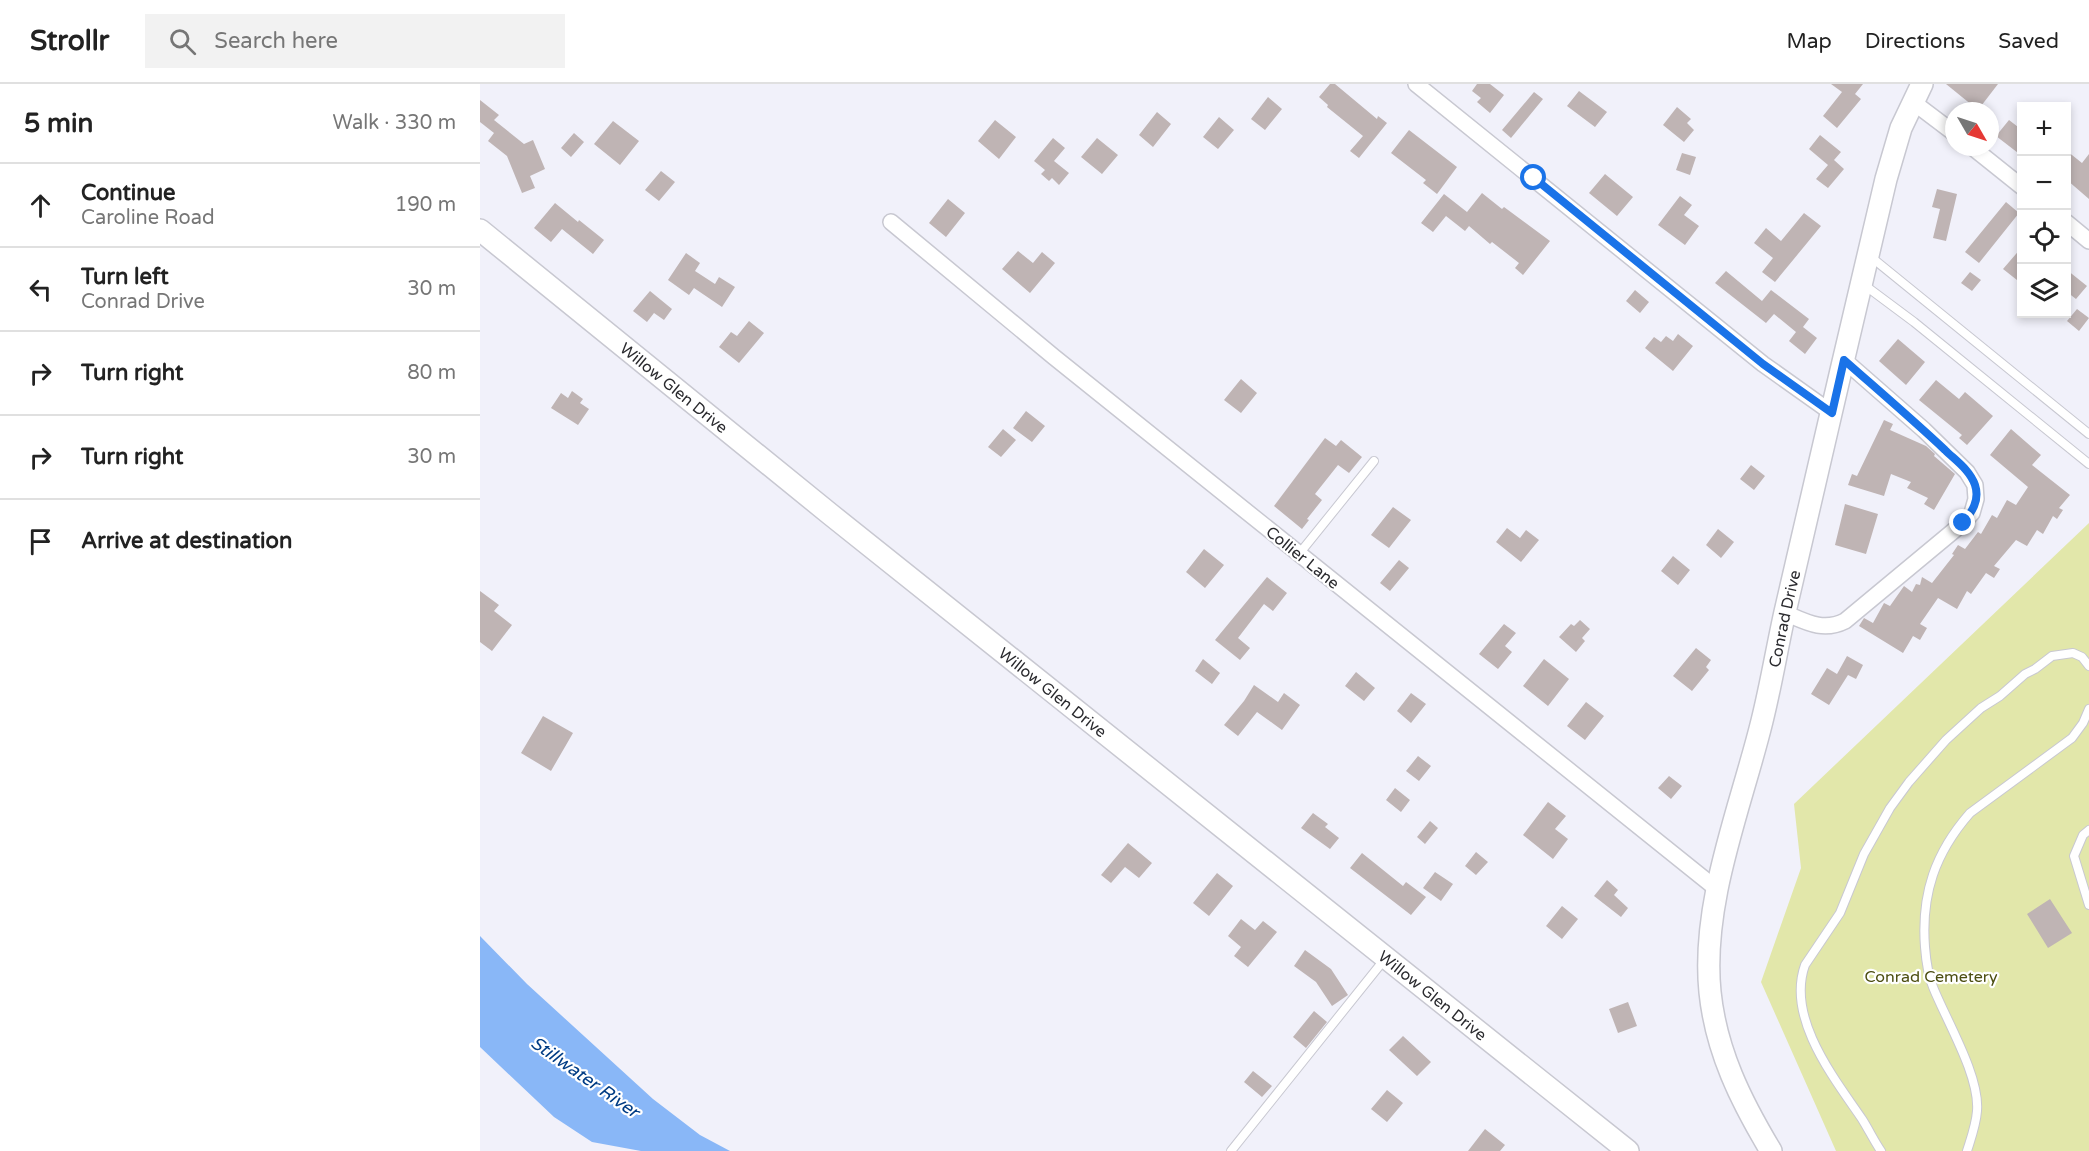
<!DOCTYPE html>
<html lang="en">
<head>
<meta charset="utf-8">
<style>
	body { margin:0; font-family:"Varela Round",sans-serif; background:#f2f2f2; color:#222 }
	.controls { position:absolute; right:18px; top:18px; display:grid; overflow:hidden; border-radius:0px; box-shadow:0 3px 9px #0003 }
	.controls button { width:54px; height:54px; display:grid; place-items:center; padding:0; border:0; border-bottom:2px solid #e0e0e0; background:#fff; color:#222; font:30px sans-serif }
	.compass { position:absolute; left:1465px; top:18px; width:54px; height:54px; border-radius:50%; background:#fff; box-shadow:0 3px 9px #0003; rotate:129deg }
	.stop { position:absolute; width:18px; height:18px; margin:-14px; border:4px solid #1a73e8; border-radius:50%; background:#fff }
	.stop.end { background:#1a73e8; border-color:#fff; box-shadow:0 2px 6px #0008 }
	.list { margin:0; padding:0; list-style:none }
	h2 { display:flex; justify-content:space-between; align-items:center; height:78px; margin:0; padding:0 24px; font-size:26px }
	h2 small { font-size:20px; font-weight:400; color:#767676 }
	.list li { display:grid; grid-template-columns:39px 1fr auto; gap:18px; align-items:center; box-sizing:border-box; height:84px; padding:0 24px; border-top:2px solid #e0e0e0 }
	.list b { display:block; font-size:22px; white-space:nowrap }
	.list p { margin:0; font-size:20px; white-space:nowrap; color:#767676 }
	.list em { font-size:20px; font-style:normal; color:#767676 }
	.icon { flex:none; width:33px; height:33px; fill:none; stroke:currentColor; stroke-width:2; stroke-linecap:round; stroke-linejoin:round }
	.map { position:relative; flex:none; width:1609px; height:1067px; overflow:hidden }
	header { display:flex; align-items:center; gap:36px; box-sizing:border-box; height:84px; padding:0 30px; background:#fff; border-bottom:2px solid #e0e0e0 }
	header strong { font-size:28px }
	nav { display:flex; gap:33px; margin-inline-start:auto; font-size:21px }
	.search { width:420px; height:54px; background:#f2f2f2; display:flex; align-items:center; gap:15px; box-sizing:border-box; padding:0 21px; border-radius:0px; color:#767676; font-size:22px }
	main { display:flex }
	aside { flex:1; background:#fff }
	.map>svg:first-child { display:block }
	.green { fill:#e2e7aa }
	.water { fill:#89b7f7 }
	.building { fill:#bfb4b4 }
	.lines { fill:none; stroke-linecap:round; stroke-linejoin:round }
	.lane-casing { stroke:#c8c8d1; stroke-width:10 }
	.street-casing { stroke:#c8c8d1; stroke-width:18 }
	.secondary-casing { stroke:#c8c8d1; stroke-width:24 }
	.lane { stroke:#fff; stroke-width:8 }
	.street { stroke:#fff; stroke-width:15 }
	.secondary { stroke:#fff; stroke-width:21 }
	.route { stroke:#1a73e8; stroke-width:8 }
	.labels { text-anchor:middle; stroke-width:4.5; stroke-linejoin:round; paint-order:stroke }
	.street-label { font-size:16px; fill:#2a2a2e; stroke:#fff }
	.park-label { font-size:16px; fill:#4c4e11; stroke:#fff }
	.water-label { font-size:18px; font-style:italic; fill:#003c84; stroke:#fff }
</style>
</head>
<body>
<header>
<strong>Strollr</strong>
<div class="search"><svg class="icon" aria-label="search" viewBox="0 0 24 24"><circle cx="10" cy="10" r="6"/><path d="M15 15l6 6"/></svg>Search here</div>
<nav><a>Map</a><a>Directions</a><a>Saved</a></nav>
</header>
<main>
<aside>
<h2>5 min<small>Walk · 330 m</small></h2>
<ul class="list">
<li><svg class="icon" aria-label="ahead" viewBox="0 0 24 24"><path d="M12 20V5M6 11l6-6 6 6"/></svg><div><b>Continue</b><p>Caroline Road</p></div><em>190 m</em></li>
<li><svg class="icon" aria-label="left" viewBox="0 0 24 24"><path d="M17 20v-9H6M10 6l-5 5 5 5"/></svg><div><b>Turn left</b><p>Conrad Drive</p></div><em>30 m</em></li>
<li><svg class="icon" aria-label="right" viewBox="0 0 24 24"><path d="M7 20v-9h11M14 6l5 5-5 5"/></svg><div><b>Turn right</b></div><em>80 m</em></li>
<li><svg class="icon" aria-label="right" viewBox="0 0 24 24"><path d="M7 20v-9h11M14 6l5 5-5 5"/></svg><div><b>Turn right</b></div><em>30 m</em></li>
<li><svg class="icon" aria-label="arrive" viewBox="0 0 24 24"><path d="M6 21V4h12l-3 4 3 4H6"/></svg><div><b>Arrive at destination</b></div></li>
</ul>
</aside>
<div class="map">
<svg width="1609" height="1067" viewBox="0 0 1609 1067">
	<rect width="100%" height="100%" fill="#f1f1fa"/>
	<path class="green" d="M 1609,439 L 1609,1067 L 1356,1067 L 1281,898 L 1321,784 L 1314,720 Z"/>
	<path class="water" d="M 0,852 L 47,900 L 173,1015 L 220,1051 L 250,1067 L 161,1067 L 112,1058 L 74,1033 L 0,963 Z"/>
	<path class="building" d="M 850,0 L 855,0 L 897,35 L 898,32 L 907,39 L 879,74 L 870,67 L 883,52 L 847,23 L 848,21 L 839,13 Z
		M 997,0 L 1010,0 L 1024,11 L 1010,29 L 997,18 L 1001,14 L 992,7 Z
		M 1351,0 L 1383,0 L 1375,10 L 1381,15 L 1357,44 L 1343,32 L 1362,8 Z
		M 1466,0 L 1518,0 L 1498,26 Z
		M 1099,7 L 1127,28 L 1115,43 L 1087,22 Z
		M 1054,8 L 1063,15 L 1031,54 L 1022,46 Z
		M 788,13 L 802,25 L 785,46 L 771,35 Z
		M 0,16 L 19,31 L 14,36 L 44,60 L 53,56 L 65,85 L 50,92 L 55,104 L 42,109 L 27,72 L 8,57 L 14,49 L 0,38 Z
		M 1197,23 L 1211,35 L 1207,39 L 1214,46 L 1204,58 L 1183,41 Z
		M 677,28 L 691,40 L 673,63 L 659,51 Z
		M 739,33 L 754,46 L 738,65 L 723,53 Z
		M 515,36 L 536,53 L 519,75 L 498,57 Z
		M 1529,36 L 1542,46 L 1542,72 L 1516,52 Z
		M 133,37 L 159,57 L 140,81 L 114,60 Z
		M 929,46 L 977,83 L 957,110 L 943,99 L 946,96 L 911,69 Z
		M 94,49 L 104,58 L 91,73 L 81,64 Z
		M 1340,51 L 1361,68 L 1354,76 L 1364,85 L 1348,104 L 1336,95 L 1348,81 L 1329,65 Z
		M 573,54 L 585,64 L 574,77 L 589,89 L 579,101 L 572,94 L 569,97 L 561,90 L 565,86 L 554,77 Z
		M 617,54 L 638,71 L 622,90 L 601,73 Z
		M 1587,67 L 1602,79 L 1609,70 L 1609,115 L 1587,96 Z
		M 1202,69 L 1216,73 L 1210,91 L 1196,86 Z
		M 181,87 L 195,98 L 179,117 L 165,106 Z
		M 1125,90 L 1153,113 L 1137,132 L 1109,109 Z
		M 1457,105 L 1477,110 L 1466,157 L 1453,154 L 1460,125 L 1452,123 Z
		M 1002,109 L 1022,125 L 1024,123 L 1070,157 L 1043,191 L 1035,184 L 1039,179 L 1012,158 L 1010,160 L 989,142 L 985,147 L 966,132 L 953,148 L 941,139 L 964,110 L 987,128 Z
		M 1200,112 L 1212,121 L 1204,131 L 1219,142 L 1205,161 L 1178,141 Z
		M 468,115 L 485,129 L 466,153 L 449,139 Z
		M 1526,118 L 1539,129 L 1499,179 L 1485,168 Z
		M 75,119 L 98,138 L 99,136 L 124,156 L 113,170 L 82,145 L 71,158 L 54,144 Z
		M 1324,129 L 1341,142 L 1295,198 L 1282,188 L 1293,174 L 1274,159 L 1286,144 L 1301,157 Z
		M 1542,163 L 1542,200 L 1523,185 Z
		M 538,167 L 553,179 L 562,168 L 575,179 L 550,209 L 522,185 Z
		M 206,169 L 220,179 L 215,187 L 235,200 L 239,193 L 255,203 L 242,223 L 214,204 L 209,211 L 188,196 Z
		M 1587,186 L 1607,202 L 1596,215 L 1587,208 Z
		M 1246,187 L 1282,217 L 1291,206 L 1329,235 L 1323,243 L 1337,254 L 1325,270 L 1309,257 L 1316,248 L 1294,230 L 1286,239 L 1235,199 Z
		M 1490,188 L 1501,196 L 1492,207 L 1481,199 Z
		M 1155,206 L 1169,218 L 1160,229 L 1146,217 Z
		M 170,207 L 192,225 L 184,236 L 174,229 L 167,238 L 153,227 Z
		M 1597,225 L 1609,234 L 1599,247 L 1587,237 Z
		M 269,237 L 284,249 L 259,279 L 239,263 L 251,248 L 257,252 Z
		M 1198,250 L 1213,262 L 1193,287 L 1165,264 L 1174,253 L 1181,258 L 1186,252 L 1193,257 Z
		M 1418,255 L 1445,278 L 1426,301 L 1399,277 Z
		M 761,295 L 777,309 L 761,329 L 744,316 Z
		M 1456,296 L 1479,315 L 1485,308 L 1513,332 L 1487,361 L 1479,354 L 1482,351 L 1439,316 Z
		M 92,307 L 103,315 L 100,319 L 109,325 L 98,341 L 71,324 L 81,309 L 88,314 Z
		M 546,327 L 565,342 L 552,358 L 533,344 Z
		M 1404,336 L 1413,340 L 1410,346 L 1446,362 L 1455,370 L 1454,372 L 1475,390 L 1454,426 L 1444,420 L 1448,414 L 1427,404 L 1431,398 L 1411,390 L 1404,412 L 1368,401 L 1372,390 L 1377,392 Z
		M 523,345 L 536,356 L 521,373 L 508,363 Z
		M 1531,345 L 1561,371 L 1552,381 L 1590,411 L 1579,424 L 1583,426 L 1577,435 L 1573,432 L 1563,450 L 1557,446 L 1547,462 L 1536,456 L 1514,482 L 1520,485 L 1514,494 L 1506,489 L 1491,510 L 1487,507 L 1477,525 L 1458,514 L 1440,540 L 1447,544 L 1440,556 L 1433,552 L 1423,569 L 1379,542 L 1384,534 L 1393,539 L 1404,519 L 1410,522 L 1424,502 L 1432,508 L 1436,500 L 1440,501 L 1442,493 L 1452,499 L 1474,471 L 1472,470 L 1478,461 L 1485,465 L 1498,448 L 1501,450 L 1512,431 L 1517,434 L 1527,416 L 1536,421 L 1548,403 L 1510,371 Z
		M 845,354 L 856,362 L 861,356 L 882,373 L 869,389 L 858,381 L 835,410 L 842,416 L 827,435 L 829,436 L 822,445 L 794,422 Z
		M 1271,381 L 1285,392 L 1274,406 L 1260,395 Z
		M 1365,420 L 1398,430 L 1386,470 L 1355,461 Z
		M 913,423 L 931,436 L 909,464 L 891,451 Z
		M 1027,444 L 1040,454 L 1046,446 L 1059,456 L 1041,478 L 1016,458 Z
		M 1238,445 L 1254,458 L 1241,474 L 1226,461 Z
		M 724,465 L 744,481 L 725,504 L 706,488 Z
		M 1193,472 L 1210,486 L 1198,501 L 1181,487 Z
		M 919,476 L 929,484 L 910,507 L 900,499 Z
		M 787,493 L 807,509 L 793,527 L 784,520 L 758,554 L 770,564 L 760,576 L 735,556 Z
		M 0,507 L 19,521 L 14,527 L 32,541 L 12,567 L 0,558 Z
		M 1100,536 L 1110,545 L 1102,554 L 1105,557 L 1096,568 L 1079,553 L 1091,540 L 1094,542 Z
		M 1024,540 L 1036,549 L 1025,562 L 1032,568 L 1018,585 L 999,570 Z
		M 1216,564 L 1231,576 L 1226,583 L 1229,586 L 1212,607 L 1193,592 Z
		M 1367,572 L 1383,581 L 1376,595 L 1368,591 L 1349,621 L 1331,610 L 1347,584 L 1357,590 Z
		M 723,575 L 740,589 L 732,600 L 715,587 Z
		M 1064,575 L 1089,595 L 1068,622 L 1043,602 Z
		M 876,588 L 895,604 L 884,617 L 865,602 Z
		M 774,601 L 798,618 L 804,609 L 820,621 L 802,646 L 777,628 L 758,652 L 744,641 L 764,617 Z
		M 931,609 L 946,620 L 931,639 L 917,627 Z
		M 1106,618 L 1124,632 L 1105,656 L 1087,642 Z
		M 63,632 L 93,649 L 71,687 L 41,669 Z
		M 938,672 L 951,682 L 939,697 L 926,687 Z
		M 1189,692 L 1202,702 L 1191,715 L 1178,704 Z
		M 915,704 L 930,716 L 921,728 L 906,716 Z
		M 1068,718 L 1086,732 L 1075,745 L 1088,755 L 1073,775 L 1043,751 Z
		M 833,729 L 848,740 L 845,743 L 859,754 L 850,765 L 821,744 Z
		M 950,737 L 958,744 L 945,760 L 937,753 Z
		M 648,759 L 672,779 L 659,794 L 645,783 L 631,799 L 621,791 Z
		M 996,768 L 1008,778 L 996,791 L 985,782 Z
		M 882,769 L 923,802 L 926,798 L 946,813 L 931,831 L 870,784 Z
		M 955,788 L 973,800 L 961,817 L 943,804 Z
		M 737,789 L 753,802 L 729,832 L 713,819 Z
		M 1127,796 L 1138,806 L 1134,811 L 1148,824 L 1141,833 L 1114,812 Z
		M 1570,815 L 1592,849 L 1568,864 L 1547,830 Z
		M 1082,822 L 1098,835 L 1082,855 L 1066,842 Z
		M 761,835 L 775,846 L 783,837 L 797,848 L 768,883 L 754,872 L 761,863 L 748,852 Z
		M 825,866 L 851,885 L 868,911 L 852,922 L 836,898 L 814,882 Z
		M 1148,918 L 1157,942 L 1138,949 L 1129,925 Z
		M 834,927 L 847,938 L 826,964 L 813,953 Z
		M 923,952 L 951,978 L 937,992 L 909,966 Z
		M 773,987 L 792,1002 L 782,1013 L 764,998 Z
		M 907,1006 L 923,1019 L 907,1038 L 891,1025 Z
		M 1005,1045 L 1025,1061 L 1020,1067 L 988,1067 Z"/>
	<g class="lines">
		<defs>
			<path id="lane" d="M 1391,173 L 1609,350
				M 1383,200 L 1434,238 L 1609,380
				M 819,470 L 894,377
				M 1609,746 L 1603,751 L 1594,772 L 1609,821
				M 751,1067 L 904,876
				M 1401,1067 C 1394,1057 1389,1046 1382,1035 C 1354,994 1306,934 1325,881 L 1360,829 L 1384,770 L 1410,724 L 1429,698 L 1466,656 L 1501,624 L 1520,612 L 1545,590 L 1555,585 L 1572,572 L 1593,569 L 1602,573 L 1609,582
				M 1487,1067 C 1491,1054 1496,1041 1497,1027 C 1500,992 1466,936 1453,903 C 1448,891 1446,876 1445,863 C 1441,810 1455,769 1490,729 L 1592,654 L 1603,639 L 1609,625"/>
			<path id="street" d="M 936,0 L 1283,280 L 1352,329
				M 1433,18 L 1474,49
				M 1492,63 L 1542,103
				M 411,138 L 574,273 L 1238,806
				M 1586,138 L 1609,157
				M 1305,529 C 1326,538 1343,548 1365,537 L 1483,439 L 1492,429 L 1496,415 L 1495,401 L 1487,388 L 1444,346 L 1364,276"/>
			<g id="secondary">
				<path id="s1" d="M 0,146 L 350,430 L 1148,1067"/>
				<path id="s2" d="M 1291,1067 C 1261,1017 1236,967 1230,908 C 1221,818 1261,723 1282,637 C 1291,601 1297,564 1305,528 C 1338,384 1372,239 1406,95 L 1421,44 L 1442,0"/>
			</g>
		</defs>
		<use href="#lane" class="lane-casing"/>
		<use href="#street" class="street-casing"/>
		<use href="#secondary" class="secondary-casing"/>
		<use href="#lane" class="lane"/>
		<use href="#street" class="street"/>
		<use href="#secondary" class="secondary"/>
	</g>
	<g class="lines">
		<path class="route" d="M 1054,94 L 1283,280 L 1352,329 L 1364,276 C 1398,306 1432,335 1465,366 C 1475,376 1490,386 1495,401 C 1500,416 1492,428 1483,439"/>
	</g>
	<g class="labels">
		<g class="street-label">
			<text dy="6" stroke="none"><textPath href="#s1" startOffset="250">Willow Glen Drive</textPath></text>
			<text transform="translate(823 473) rotate(39)" y="6">Collier Lane</text>
			<text dy="6" stroke="none"><textPath href="#s2" startOffset="554">Conrad Drive</textPath></text>
			<text dy="6" stroke="none"><textPath href="#s1" startOffset="736">Willow Glen Drive</textPath></text>
			<text dy="6" stroke="none"><textPath href="#s1" startOffset="1222">Willow Glen Drive</textPath></text>
		</g>
		<g class="park-label">
			<text x="1451" y="898">Conrad Cemetery</text>
		</g>
		<g class="water-label">
			<text transform="translate(105 993) rotate(35)" y="6">Stillwater River</text>
		</g>
	</g>
</svg>
<div class="controls">
<button>+</button>
<button>−</button>
<button><svg class="icon" aria-label="locate" viewBox="0 0 24 24"><circle cx="12" cy="12" r="6"/><path d="M12 2v4M12 18v4M2 12h4M18 12h4"/></svg></button>
<button><svg class="icon" aria-label="layers" viewBox="0 0 24 24"><path d="M12 4l9 5-9 5-9-5zM3 14l9 5 9-5"/></svg></button>
</div>
<svg class="compass" viewBox="-18 -18 36 36"><path d="M0-13l5 13h-10z" fill="#e53935"/><path d="M0 13l5-13h-10z" fill="#767676"/></svg>
<div class="stop" style="left:1054px;top:94px"></div>
<div class="stop end" style="left:1483px;top:439px"></div>
</div>
</main>
</body>
</html>
